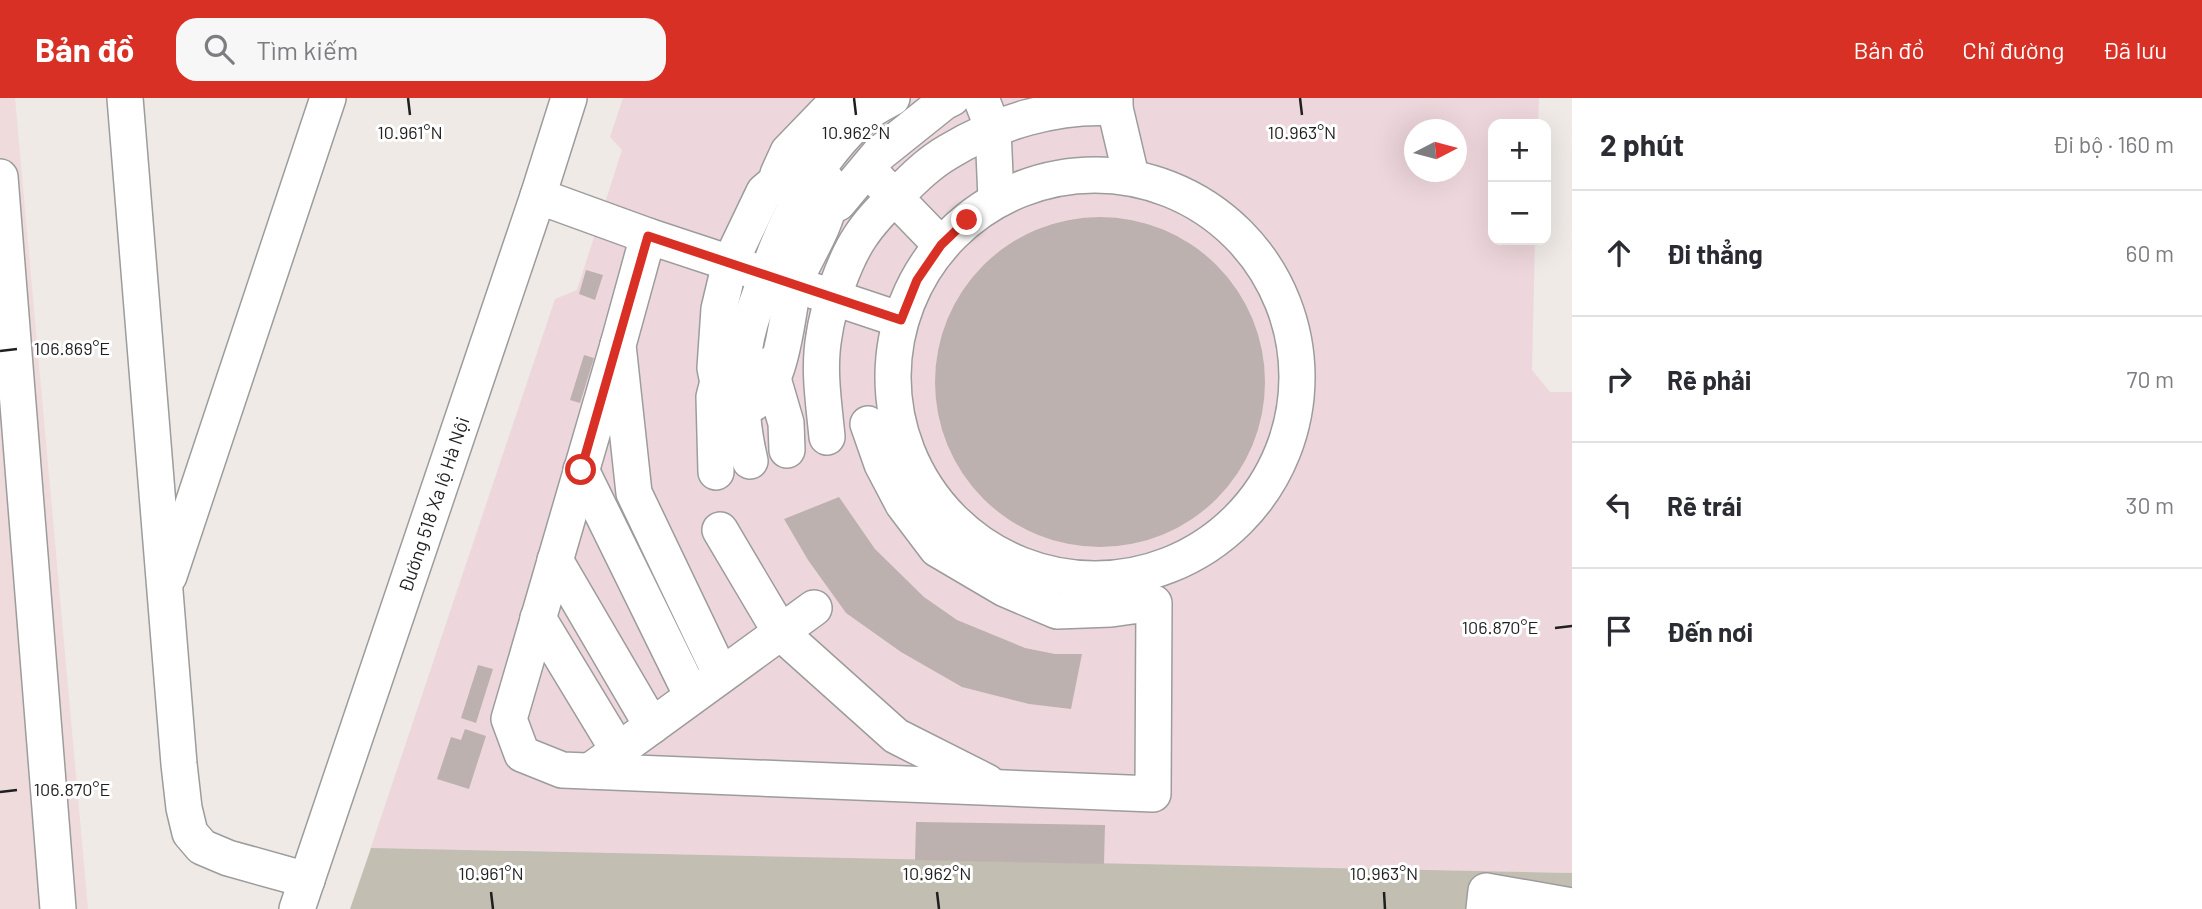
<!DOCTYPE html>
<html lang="vi">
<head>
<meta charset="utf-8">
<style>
	body { margin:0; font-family:Barlow,sans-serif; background:#f7f7f7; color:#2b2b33 }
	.controls { position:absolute; right:21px; top:21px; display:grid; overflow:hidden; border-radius:14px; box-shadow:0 7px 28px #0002 }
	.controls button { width:63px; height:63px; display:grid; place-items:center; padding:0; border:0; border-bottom:2px solid #e1e1e2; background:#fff; color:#2b2b33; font:35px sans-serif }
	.compass { position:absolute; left:1404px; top:21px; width:63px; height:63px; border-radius:50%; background:#fff; box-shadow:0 7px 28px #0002; rotate:84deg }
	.stop { position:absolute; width:21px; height:21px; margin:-16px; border:5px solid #d93025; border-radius:50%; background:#fff }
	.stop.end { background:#d93025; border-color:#fff; box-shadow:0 2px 7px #0008 }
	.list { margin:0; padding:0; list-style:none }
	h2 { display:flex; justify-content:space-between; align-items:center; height:91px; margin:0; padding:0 28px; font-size:30px }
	h2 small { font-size:23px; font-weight:400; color:#7c7c81 }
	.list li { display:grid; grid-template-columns:46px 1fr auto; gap:21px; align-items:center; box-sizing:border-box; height:126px; padding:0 28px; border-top:2px solid #e1e1e2 }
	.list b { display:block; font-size:26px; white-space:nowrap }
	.list em { font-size:23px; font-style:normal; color:#7c7c81 }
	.icon { flex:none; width:38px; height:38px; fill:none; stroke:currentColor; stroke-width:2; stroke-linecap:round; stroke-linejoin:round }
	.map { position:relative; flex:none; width:1572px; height:811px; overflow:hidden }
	header { display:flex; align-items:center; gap:42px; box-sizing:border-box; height:98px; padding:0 35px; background:#d93025; color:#fff }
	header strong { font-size:33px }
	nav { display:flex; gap:38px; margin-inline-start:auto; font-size:24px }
	.search { width:490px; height:63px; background:#f7f7f7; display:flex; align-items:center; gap:18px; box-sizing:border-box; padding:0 24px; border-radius:21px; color:#7c7c81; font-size:26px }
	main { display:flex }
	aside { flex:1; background:#fff }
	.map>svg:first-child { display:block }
	.commercial { fill:#eed7dc; fill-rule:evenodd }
	.military { fill:#efdbdb }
	.construction { fill:#c2beb2 }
	.building { fill:#bcb1af }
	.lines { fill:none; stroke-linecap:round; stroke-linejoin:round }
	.minor-casing { stroke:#9c9c9c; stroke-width:38 }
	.minor { stroke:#fff; stroke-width:35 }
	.route { stroke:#d93025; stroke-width:9 }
	.ticks { fill:none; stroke:#1f1f1f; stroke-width:2.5 }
	.labels { text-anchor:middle; stroke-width:6; stroke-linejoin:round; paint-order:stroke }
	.street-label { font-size:19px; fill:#1f1f1f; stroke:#fff }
	.ticks-label { font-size:18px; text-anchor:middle; fill:#1f1f1f; stroke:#fff; stroke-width:6; stroke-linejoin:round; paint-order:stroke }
</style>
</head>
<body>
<header>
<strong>Bản đồ</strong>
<div class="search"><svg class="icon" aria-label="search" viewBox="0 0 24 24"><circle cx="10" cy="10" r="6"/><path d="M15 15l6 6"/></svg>Tìm kiếm</div>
<nav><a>Bản đồ</a><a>Chỉ đường</a><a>Đã lưu</a></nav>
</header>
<main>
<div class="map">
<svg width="1572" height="811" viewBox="0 0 1572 811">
	<rect width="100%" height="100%" fill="#efeae6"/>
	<path class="commercial" d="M 623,0 L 1539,0 L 1538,26 L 1493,26 L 1493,142 L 1535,142 L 1532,272 L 1550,294 L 1572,294 L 1572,775 L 370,752 L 555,201 L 577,192 L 622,52 L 610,39 ZM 1414,32 L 1456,32 L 1456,74 L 1414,74 Z"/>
	<path class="military" d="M 0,0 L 15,0 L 88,811 L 0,811 Z"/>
	<path class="construction" d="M 371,750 L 1572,775 L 1572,811 L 350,811 Z"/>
	<path class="building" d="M935 284a165 165 0 1 1 330 0a165 165 0 1 1-330 0Z
		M 586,172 L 603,177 L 595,202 L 579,196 Z
		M 584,257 L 594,260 L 580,305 L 570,302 Z
		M 839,399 L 875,451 L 924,499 L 957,522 L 1025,550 L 1055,556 L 1082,556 L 1071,611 L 1029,606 L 962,589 L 901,554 L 846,515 L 808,462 L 784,421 Z
		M 478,567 L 493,571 L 476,625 L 461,620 Z
		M 465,631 L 486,638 L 469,691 L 437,681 L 451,639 L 461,642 Z
		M 916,724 L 1105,727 L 1104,766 L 915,762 Z"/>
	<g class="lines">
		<defs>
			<g id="minor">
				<path d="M 125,0 L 179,666 L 184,710 L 190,735 L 202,749 L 228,760 L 307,782"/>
				<path d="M 981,0 L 993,31 L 996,101"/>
				<path d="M 1115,0 L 1115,10 L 1131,78"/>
				<path d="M 797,71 C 869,73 803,156 794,187 C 785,222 784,300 742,310 L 728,298 L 717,280 L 715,270 L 719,211 L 730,165 L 764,94 L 786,75 Z"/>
				<circle cx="1095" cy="279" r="202"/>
				<path d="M 0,79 L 58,811"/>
				<path d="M 878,82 L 941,147"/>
				<path d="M 777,89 L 778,76 L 788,54 L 840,0"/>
				<path d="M 538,98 L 648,138 L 618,247 L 634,395 L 721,577"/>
				<path d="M 818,114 L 838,105 L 879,56 L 944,4 L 952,0"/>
				<path d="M 648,138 L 751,172"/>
				<path d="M 814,193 L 901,222"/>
				<path d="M 618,247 L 509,621 L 522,656 L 562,672 L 1153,696 L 1154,505 L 1111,511 L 1057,513 L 1005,491 L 937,451 L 903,406 L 882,366 L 868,326"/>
				<path d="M 769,267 L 786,325 L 787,352"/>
				<path d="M 827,339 C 824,306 818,272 824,238 C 828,209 844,163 860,139 C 871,122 885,108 899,95 C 914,80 929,65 948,54 C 997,24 1058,6 1115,10"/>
				<path d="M 750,363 C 741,324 740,297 744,257 C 746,231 756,208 764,185 C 786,121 814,62 865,17 C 872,10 883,5 892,0"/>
				<path d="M 581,372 L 692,598"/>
				<path d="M 716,374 L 714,299 L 721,272"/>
				<path d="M 720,432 L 781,535 L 896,638 L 987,684"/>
				<path d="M 555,462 L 652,628"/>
				<path d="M 169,478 L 328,0"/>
				<path d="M 538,520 L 618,652"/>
				<path d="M 590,673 L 814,510"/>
				<path id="s1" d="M 297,811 L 538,98 L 569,0"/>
				<path d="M 1484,811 L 1486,793 L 1572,808"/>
			</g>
		</defs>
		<use href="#minor" class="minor-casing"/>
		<use href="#minor" class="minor"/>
	</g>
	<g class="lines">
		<path class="route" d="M 581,372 L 648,138 L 901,222 L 917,182 L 941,147 L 967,122"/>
	</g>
	<path class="ticks" d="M 408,0 L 410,17M 854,0 L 856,17M 1300,0 L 1302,17M 0,253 L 17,251M 1555,530 L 1572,528M 0,694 L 17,692M 491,794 L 493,811M 937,794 L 939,811M 1384,794 L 1385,811"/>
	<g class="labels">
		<g class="street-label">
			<text dy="7" stroke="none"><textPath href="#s1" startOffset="427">Đường 518 Xa lộ Hà Nội</textPath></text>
		</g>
	</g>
	<g class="ticks-label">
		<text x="410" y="41">10.961°N</text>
		<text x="856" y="41">10.962°N</text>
		<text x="1302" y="41">10.963°N</text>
		<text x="72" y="257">106.869°E</text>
		<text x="1500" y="536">106.870°E</text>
		<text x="72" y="698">106.870°E</text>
		<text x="491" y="782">10.961°N</text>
		<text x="937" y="782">10.962°N</text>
		<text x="1384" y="782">10.963°N</text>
	</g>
</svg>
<div class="controls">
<button>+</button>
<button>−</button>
</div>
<svg class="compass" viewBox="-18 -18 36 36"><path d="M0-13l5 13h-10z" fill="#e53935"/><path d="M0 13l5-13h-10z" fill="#7c7c81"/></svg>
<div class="stop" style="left:581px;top:372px"></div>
<div class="stop end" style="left:967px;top:122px"></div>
</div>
<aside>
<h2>2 phút<small>Đi bộ · 160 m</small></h2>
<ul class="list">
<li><svg class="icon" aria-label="ahead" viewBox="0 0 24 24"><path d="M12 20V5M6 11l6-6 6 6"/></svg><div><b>Đi thẳng</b></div><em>60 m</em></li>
<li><svg class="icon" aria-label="right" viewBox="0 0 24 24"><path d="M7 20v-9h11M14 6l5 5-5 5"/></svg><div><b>Rẽ phải</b></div><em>70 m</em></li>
<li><svg class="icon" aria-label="left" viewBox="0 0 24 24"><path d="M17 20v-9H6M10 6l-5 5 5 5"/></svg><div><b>Rẽ trái</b></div><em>30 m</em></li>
<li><svg class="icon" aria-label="arrive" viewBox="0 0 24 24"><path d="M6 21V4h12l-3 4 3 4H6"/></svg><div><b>Đến nơi</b></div></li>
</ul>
</aside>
</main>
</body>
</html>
